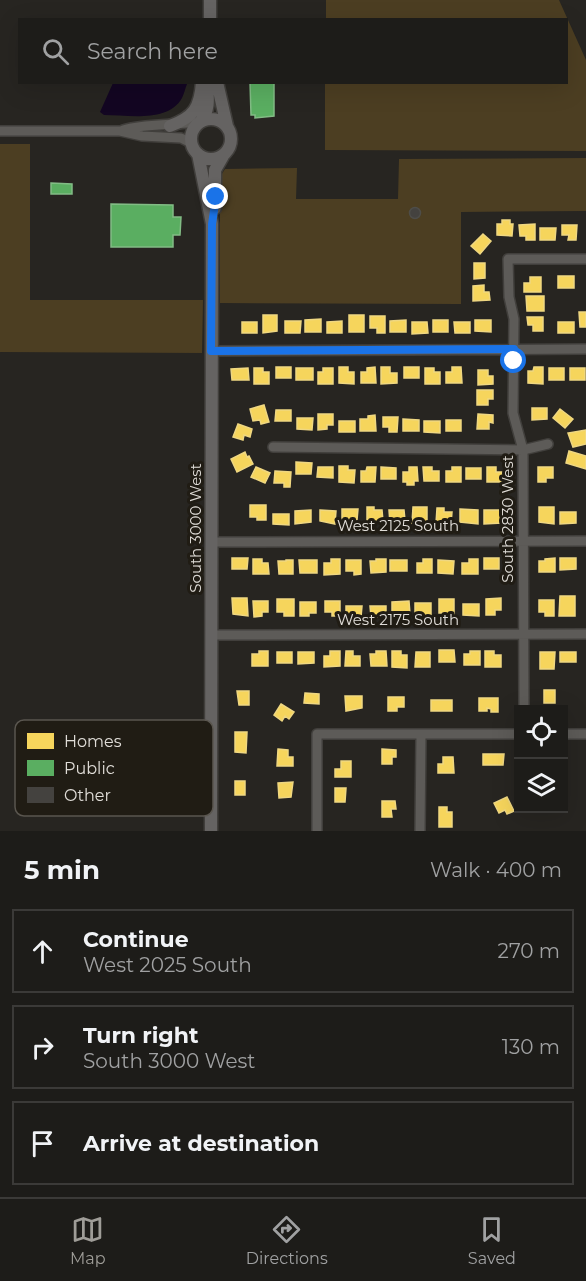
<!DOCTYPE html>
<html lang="en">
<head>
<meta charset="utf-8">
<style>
	body { margin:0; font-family:Montserrat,sans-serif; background:#2a2926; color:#f1f3f6 }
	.controls { position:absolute; right:18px; bottom:18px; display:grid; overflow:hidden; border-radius:0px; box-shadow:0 6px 24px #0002 }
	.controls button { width:54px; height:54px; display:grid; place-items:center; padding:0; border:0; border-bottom:2px solid #3b3a38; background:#1d1c19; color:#f1f3f6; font:30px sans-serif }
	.stop { position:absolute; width:18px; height:18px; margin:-14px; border:4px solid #1a73e8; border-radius:50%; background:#fff }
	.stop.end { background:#1a73e8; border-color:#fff; box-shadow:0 2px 6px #0008 }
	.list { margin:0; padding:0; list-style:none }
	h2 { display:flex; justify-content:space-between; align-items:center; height:78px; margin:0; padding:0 24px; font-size:26px }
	h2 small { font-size:20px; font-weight:400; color:#a0a1a2 }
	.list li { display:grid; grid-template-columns:39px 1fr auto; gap:18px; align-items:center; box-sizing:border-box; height:84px; margin:0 12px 12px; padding:0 12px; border:2px solid #3b3a38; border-radius:0px }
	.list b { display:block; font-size:22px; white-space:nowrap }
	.list p { margin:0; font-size:20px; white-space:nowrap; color:#a0a1a2 }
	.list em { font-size:20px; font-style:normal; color:#a0a1a2 }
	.icon { flex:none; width:33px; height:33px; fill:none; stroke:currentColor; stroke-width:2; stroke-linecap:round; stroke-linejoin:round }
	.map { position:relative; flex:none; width:586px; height:831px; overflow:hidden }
	.search { position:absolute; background:#1d1c19; box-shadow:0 6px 24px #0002; left:18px; right:18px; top:18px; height:66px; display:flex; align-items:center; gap:15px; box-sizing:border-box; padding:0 21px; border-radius:0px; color:#a0a1a2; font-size:22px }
	.sheet { height:366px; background:#1d1c19 }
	nav { display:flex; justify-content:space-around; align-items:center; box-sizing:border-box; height:84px; border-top:2px solid #3b3a38; background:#1d1c19; font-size:16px; color:#a0a1a2 }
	nav a { display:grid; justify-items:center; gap:3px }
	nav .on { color:#9f9d98 }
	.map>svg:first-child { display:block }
	.green { fill:#4c3e22 }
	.water { fill:#130622 }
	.homes { fill:#f6d55c; stroke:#efd781; stroke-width:1.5 }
	.public { fill:#5aae61; stroke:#82bc85; stroke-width:1.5 }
	.building { fill:#44423f; stroke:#4e4d49; stroke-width:1.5 }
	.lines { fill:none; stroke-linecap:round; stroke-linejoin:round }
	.street-casing { stroke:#413f3c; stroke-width:12 }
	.secondary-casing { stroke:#413f3c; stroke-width:15 }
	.street { stroke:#5d5b58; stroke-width:9 }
	.secondary { stroke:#656362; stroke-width:12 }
	.route { stroke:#1a73e8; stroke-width:8 }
	.labels { text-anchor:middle; stroke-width:6; stroke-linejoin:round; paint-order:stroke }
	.street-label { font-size:15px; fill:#e0ddd8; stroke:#201c14 }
	.key { fill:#201c14; stroke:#5a564f; stroke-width:1.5 }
	.key-label { font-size:16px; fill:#e0ddd8 }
</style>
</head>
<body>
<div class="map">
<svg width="586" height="831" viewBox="0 0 586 831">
	<rect width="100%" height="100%" fill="#272521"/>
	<path class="green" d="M 326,0 L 559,0 L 586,60 L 586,151 L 325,150 L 325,83 L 566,82 L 566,20 L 326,19 Z
		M 0,144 L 30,144 L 30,300 L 203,300 L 202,353 L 0,352 Z
		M 586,158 L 586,211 L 461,212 L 461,304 L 220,303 L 220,177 L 225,169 L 297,168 L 296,199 L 398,199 L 399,159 Z"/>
	<path class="water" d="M 113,83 L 187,82 L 187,84 C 185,89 184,94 182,98 C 168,123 128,115 104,115 L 100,112 Z"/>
	<path class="homes" d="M 502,220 L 510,220 L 510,224 L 513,224 L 512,236 L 497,235 L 497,224 L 502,224 Z
		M 535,224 L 535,240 L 526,240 L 526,236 L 520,236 L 519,225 Z
		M 562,225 L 577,225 L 576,240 L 568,240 L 569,235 L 562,235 Z
		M 540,228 L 556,228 L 555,240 L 540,240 Z
		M 483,234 L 491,241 L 480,254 L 471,246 Z
		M 474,263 L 485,263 L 485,278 L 474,279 Z
		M 558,276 L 574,276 L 574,288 L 558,288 Z
		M 530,277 L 541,277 L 541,292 L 524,292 L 524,283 L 530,283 Z
		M 484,285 L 484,292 L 489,292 L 490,300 L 473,301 L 473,286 Z
		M 526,296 L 544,296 L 544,311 L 527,311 Z
		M 579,312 L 586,312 L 586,327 L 580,327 Z
		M 263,315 L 277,315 L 277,331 L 263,333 Z
		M 349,315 L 364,315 L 364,332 L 349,332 Z
		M 370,316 L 385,316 L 385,333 L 377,333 L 377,328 L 370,328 Z
		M 527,317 L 543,317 L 543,331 L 533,331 L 533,325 L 528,325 Z
		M 321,319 L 321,332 L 305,332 L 305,320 Z
		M 406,320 L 406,332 L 390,332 L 390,321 Z
		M 433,320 L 448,320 L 448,332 L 433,332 Z
		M 475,320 L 491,320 L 491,332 L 475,331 Z
		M 285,321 L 301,321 L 300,333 L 285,333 Z
		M 342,321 L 342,333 L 327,333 L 327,322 Z
		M 242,322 L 257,322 L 257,333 L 242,333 Z
		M 412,322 L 427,322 L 428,333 L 412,334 Z
		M 454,322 L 470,322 L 470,333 L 455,333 Z
		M 558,322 L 574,322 L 574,333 L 558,333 Z
		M 276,367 L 291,367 L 291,378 L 276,378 Z
		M 339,367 L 348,367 L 348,372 L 354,372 L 354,384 L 339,383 Z
		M 375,367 L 376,383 L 361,383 L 361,372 L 367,372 L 367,368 Z
		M 381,367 L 390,367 L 390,373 L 397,373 L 397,383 L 381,384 Z
		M 404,367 L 419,367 L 419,378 L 404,378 Z
		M 452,367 L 461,367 L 462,383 L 446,383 L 446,372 L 452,372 Z
		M 534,367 L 543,367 L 543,384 L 528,383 L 528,371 L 533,371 Z
		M 248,368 L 249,380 L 232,380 L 231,369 Z
		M 254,368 L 263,368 L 263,372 L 269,372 L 269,384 L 254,384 Z
		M 296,368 L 313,368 L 313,380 L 296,380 Z
		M 323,368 L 333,368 L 333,384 L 318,384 L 318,372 L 323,372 Z
		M 425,368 L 434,368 L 434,372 L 440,372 L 440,384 L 425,384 Z
		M 549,368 L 564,368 L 564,380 L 549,380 Z
		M 570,368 L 585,368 L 585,380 L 570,380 Z
		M 478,370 L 488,370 L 488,376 L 493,376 L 493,384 L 478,385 Z
		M 477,390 L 493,390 L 493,399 L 488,399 L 488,405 L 477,405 Z
		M 264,405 L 269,422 L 261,424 L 260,420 L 253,421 L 250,409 Z
		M 532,408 L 547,408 L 547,419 L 532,420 Z
		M 560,409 L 573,419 L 565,428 L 553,418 Z
		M 276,410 L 291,410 L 291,421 L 275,421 Z
		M 318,414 L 333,414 L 333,425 L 327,425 L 327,429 L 318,430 Z
		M 478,414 L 493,415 L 493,423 L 489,422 L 489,429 L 477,429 Z
		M 375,415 L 376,431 L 360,431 L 360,419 L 368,419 L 368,416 Z
		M 383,417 L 398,417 L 397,432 L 389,432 L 389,427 L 383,427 Z
		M 297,418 L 313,418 L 312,430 L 297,429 Z
		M 403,419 L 419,420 L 419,431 L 403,431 Z
		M 446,420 L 461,420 L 461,431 L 446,431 Z
		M 339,421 L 355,421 L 355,432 L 339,432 Z
		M 424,421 L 440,421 L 440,433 L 424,432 Z
		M 238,424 L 252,429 L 250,437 L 244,435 L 243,440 L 233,437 Z
		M 586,430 L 586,444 L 573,447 L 568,433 Z
		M 569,451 L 586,456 L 586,469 L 566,463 Z
		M 245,452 L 247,457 L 249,456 L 253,464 L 237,472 L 231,459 Z
		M 296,462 L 312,463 L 311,474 L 296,474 Z
		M 339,466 L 348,466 L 348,470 L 355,470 L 354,483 L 339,482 Z
		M 256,467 L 270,473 L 265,483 L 251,477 Z
		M 318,467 L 333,467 L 333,478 L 317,477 Z
		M 367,467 L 376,467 L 375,482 L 361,482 L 361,471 L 366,471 Z
		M 381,467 L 396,468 L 396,479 L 381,479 Z
		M 409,467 L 417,467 L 418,481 L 414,481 L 414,485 L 407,485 L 407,482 L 403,482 L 403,472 L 409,472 Z
		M 423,467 L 432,467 L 432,471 L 439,471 L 439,481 L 424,481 Z
		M 452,467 L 461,467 L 461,482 L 446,482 L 446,471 L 452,471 Z
		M 487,467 L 496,467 L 496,472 L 502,472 L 502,482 L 487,482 Z
		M 538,467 L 553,467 L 553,478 L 546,478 L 546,482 L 538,482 Z
		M 466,468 L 481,468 L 481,479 L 466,479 Z
		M 275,471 L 291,472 L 290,487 L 284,487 L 284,483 L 274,483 Z
		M 250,505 L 266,505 L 266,520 L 257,520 L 257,517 L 250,517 Z
		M 367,507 L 374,507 L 374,510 L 382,510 L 383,521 L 367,521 Z
		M 413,507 L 427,507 L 427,524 L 412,523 Z
		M 539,507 L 554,507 L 554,524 L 539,522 Z
		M 437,508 L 444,508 L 444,512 L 452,512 L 451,524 L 436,523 Z
		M 342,509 L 358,509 L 357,520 L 351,520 L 351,524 L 342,524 Z
		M 460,509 L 478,510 L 478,524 L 460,522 Z
		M 311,510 L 311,522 L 295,524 L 295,511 Z
		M 320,510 L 336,511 L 335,524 L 320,521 Z
		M 389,510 L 404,510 L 405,520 L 398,520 L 398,524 L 390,524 Z
		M 484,510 L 502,510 L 502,523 L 484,524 Z
		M 560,512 L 576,512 L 576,523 L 560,524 Z
		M 273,514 L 289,514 L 289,525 L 273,524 Z
		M 232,558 L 248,558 L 247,569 L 232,569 Z
		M 484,558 L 499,558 L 499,569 L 484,569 Z
		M 555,558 L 555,572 L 539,572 L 539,561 L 545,561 L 545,559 Z
		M 560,558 L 576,558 L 576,569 L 560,570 Z
		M 253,559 L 262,559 L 262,563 L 268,563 L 269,574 L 253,574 Z
		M 331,559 L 340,559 L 340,574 L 324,575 L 324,563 L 331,563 Z
		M 376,559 L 386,559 L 386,572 L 371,573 L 370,561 L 376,561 Z
		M 423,559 L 432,559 L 432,573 L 417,573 L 417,563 L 423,563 Z
		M 469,559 L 478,559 L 478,574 L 462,574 L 462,563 L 469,563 Z
		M 286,560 L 293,560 L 293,574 L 279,574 L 278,561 L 286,561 Z
		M 299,560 L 317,560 L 317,573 L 300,573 Z
		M 346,560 L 361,560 L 361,574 L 354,575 L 354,571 L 346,571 Z
		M 390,560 L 407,560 L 407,571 L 390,571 Z
		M 438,560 L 454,561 L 453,574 L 438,573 Z
		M 560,596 L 575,596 L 575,616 L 559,616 Z
		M 232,598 L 247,598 L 248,616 L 233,614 Z
		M 501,598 L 501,610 L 495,610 L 495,615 L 486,615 L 486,599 Z
		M 277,599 L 294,599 L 294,616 L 284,616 L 284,612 L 277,612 Z
		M 439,599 L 454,599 L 454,616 L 446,616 L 446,613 L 439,613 Z
		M 539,600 L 554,600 L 554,616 L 545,616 L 545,612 L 539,612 Z
		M 253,601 L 268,601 L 268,612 L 262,612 L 262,616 L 254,617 Z
		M 325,601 L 340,601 L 340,616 L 332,616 L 332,612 L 325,612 Z
		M 409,601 L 410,614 L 392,616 L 392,602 Z
		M 300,602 L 316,602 L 316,613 L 309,613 L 309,616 L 300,616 Z
		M 415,603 L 431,603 L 431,616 L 415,614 Z
		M 463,604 L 479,604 L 479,616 L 463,615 Z
		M 346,606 L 362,606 L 361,617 L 346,617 Z
		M 370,606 L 386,606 L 386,617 L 371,617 Z
		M 439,650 L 454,650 L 455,662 L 439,662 Z
		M 259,651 L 268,651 L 268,666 L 252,666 L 252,654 L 259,654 Z
		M 330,651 L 340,651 L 340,666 L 324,667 L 324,656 L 330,656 Z
		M 346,651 L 353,651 L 353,656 L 360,656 L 360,666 L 345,666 Z
		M 376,651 L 386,651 L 387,666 L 371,666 L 370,654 L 376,654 Z
		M 392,651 L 401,651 L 401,655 L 407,655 L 407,668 L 392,667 Z
		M 470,651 L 480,651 L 480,665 L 464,665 L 464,654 L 470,654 Z
		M 485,651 L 494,651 L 494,655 L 501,655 L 501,667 L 485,667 Z
		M 277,652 L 292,652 L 292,663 L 277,663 Z
		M 298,652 L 314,652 L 314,663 L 298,664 Z
		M 416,652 L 430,652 L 430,667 L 415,667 Z
		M 540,652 L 555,652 L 554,669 L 540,669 Z
		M 560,652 L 576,652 L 576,662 L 560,662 Z
		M 544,690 L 555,690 L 555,703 L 544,703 Z
		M 237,691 L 249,691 L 249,705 L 239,705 Z
		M 305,693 L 319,694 L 319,704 L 304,703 Z
		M 345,696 L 362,696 L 362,708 L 346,711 Z
		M 388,697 L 404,697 L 404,707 L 397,707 L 397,711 L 388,711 Z
		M 479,698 L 498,698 L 498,712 L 491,712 L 491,709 L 487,708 L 487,711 L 479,711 Z
		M 431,700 L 452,700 L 452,711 L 431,711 Z
		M 281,704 L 294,712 L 289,719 L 285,716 L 282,721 L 274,715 Z
		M 235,732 L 247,732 L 246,753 L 235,752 Z
		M 278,749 L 288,750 L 288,757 L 293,757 L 293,766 L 277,766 Z
		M 382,749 L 396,750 L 396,757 L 392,757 L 392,764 L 382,764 Z
		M 483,754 L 504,754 L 503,765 L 483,765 Z
		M 443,757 L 453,757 L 454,773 L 438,773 L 438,764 L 443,764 Z
		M 341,761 L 351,761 L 351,777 L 335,777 L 335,769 L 341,769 Z
		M 235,781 L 245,781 L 245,795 L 235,795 Z
		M 293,782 L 291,797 L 279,798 L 278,783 Z
		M 335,788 L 346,788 L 345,802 L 335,802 Z
		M 507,797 L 514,811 L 507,814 L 505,810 L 499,813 L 494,803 Z
		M 382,801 L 395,801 L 396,809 L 391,809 L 392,817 L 382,817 Z
		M 439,807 L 447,807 L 447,812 L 452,812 L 452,827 L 439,827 Z"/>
	<path class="public" d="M 250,82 L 274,82 L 274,116 L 255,118 L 255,115 L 251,115 Z
		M 51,183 L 72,184 L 72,194 L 51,194 Z
		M 111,204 L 173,205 L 173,217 L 181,217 L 180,235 L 173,235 L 173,247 L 111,247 Z"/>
	<path class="building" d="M409.5 213a5.5 5.5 0 1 1 11 0a5.5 5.5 0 1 1-11 0Z"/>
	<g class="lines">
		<defs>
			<path id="street" d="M 123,130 C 146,123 176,126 201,121
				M 0,131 L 120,131 L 142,136 L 181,138 L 191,143
				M 211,351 L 586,349
				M 273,447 L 523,450 L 548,444
				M 211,542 L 586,541
				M 211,635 L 586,634
				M 524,710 L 523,450 L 513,413 L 514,319 L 509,297 L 508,259 L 586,259
				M 564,734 L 586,734
				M 317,831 L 317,734 L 518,734
				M 420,831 L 421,734"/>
			<path id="secondary" d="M 210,20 L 210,0
				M 217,82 L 227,126
				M191 139a20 20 0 1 1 40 0a20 20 0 1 1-40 0Z
				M 201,121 C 210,109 208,98 207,84
				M 170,126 C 194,117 200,108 202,82
				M 198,154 L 212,224 L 211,831
				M 215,208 L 215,170 L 223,156"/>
		</defs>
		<use href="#street" class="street-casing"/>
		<use href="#secondary" class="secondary-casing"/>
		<use href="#street" class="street"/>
		<use href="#secondary" class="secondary"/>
	</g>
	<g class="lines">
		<path class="route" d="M 216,197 L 212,224 L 211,351 L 514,349 L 514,361"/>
	</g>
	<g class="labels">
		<g class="street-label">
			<text transform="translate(508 519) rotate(-90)" y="5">South 2830 West</text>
			<text x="398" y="531">West 2125 South</text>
			<text transform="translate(196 528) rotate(-90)" y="5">South 3000 West</text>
			<text x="398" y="625">West 2175 South</text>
		</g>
	</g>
	<rect x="15" y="720" width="198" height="96" rx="9" class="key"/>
	<rect x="27" y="733" width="27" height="16" fill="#f6d55c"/>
	<rect x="27" y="760" width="27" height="16" fill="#5aae61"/>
	<rect x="27" y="787" width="27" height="16" fill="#44423f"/>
	<g class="key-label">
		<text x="64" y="747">Homes</text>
		<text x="64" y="774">Public</text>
		<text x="64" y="801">Other</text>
	</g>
</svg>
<div class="controls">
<button><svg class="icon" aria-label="locate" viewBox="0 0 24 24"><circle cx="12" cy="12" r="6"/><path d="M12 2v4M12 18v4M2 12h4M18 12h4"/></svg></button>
<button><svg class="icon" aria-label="layers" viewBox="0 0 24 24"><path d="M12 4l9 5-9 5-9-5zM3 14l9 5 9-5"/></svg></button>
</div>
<div class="stop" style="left:514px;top:361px"></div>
<div class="stop end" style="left:216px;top:197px"></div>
<div class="search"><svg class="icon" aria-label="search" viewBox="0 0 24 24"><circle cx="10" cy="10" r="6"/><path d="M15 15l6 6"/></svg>Search here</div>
</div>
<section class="sheet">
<h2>5 min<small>Walk · 400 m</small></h2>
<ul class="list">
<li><svg class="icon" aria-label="ahead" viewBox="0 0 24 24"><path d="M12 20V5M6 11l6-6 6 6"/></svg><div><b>Continue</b><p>West 2025 South</p></div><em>270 m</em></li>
<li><svg class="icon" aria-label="right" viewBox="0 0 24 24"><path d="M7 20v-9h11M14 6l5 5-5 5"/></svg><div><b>Turn right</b><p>South 3000 West</p></div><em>130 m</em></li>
<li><svg class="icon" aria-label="arrive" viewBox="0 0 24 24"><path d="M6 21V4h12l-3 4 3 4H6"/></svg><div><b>Arrive at destination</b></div></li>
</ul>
</section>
<nav>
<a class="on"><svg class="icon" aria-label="map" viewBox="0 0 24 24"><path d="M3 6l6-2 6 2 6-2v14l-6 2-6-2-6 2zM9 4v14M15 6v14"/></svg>Map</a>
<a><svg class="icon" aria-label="directions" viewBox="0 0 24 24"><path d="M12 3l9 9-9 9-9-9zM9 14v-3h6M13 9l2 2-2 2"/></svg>Directions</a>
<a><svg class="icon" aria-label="saved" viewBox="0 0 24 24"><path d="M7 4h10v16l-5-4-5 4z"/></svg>Saved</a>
</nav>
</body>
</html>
